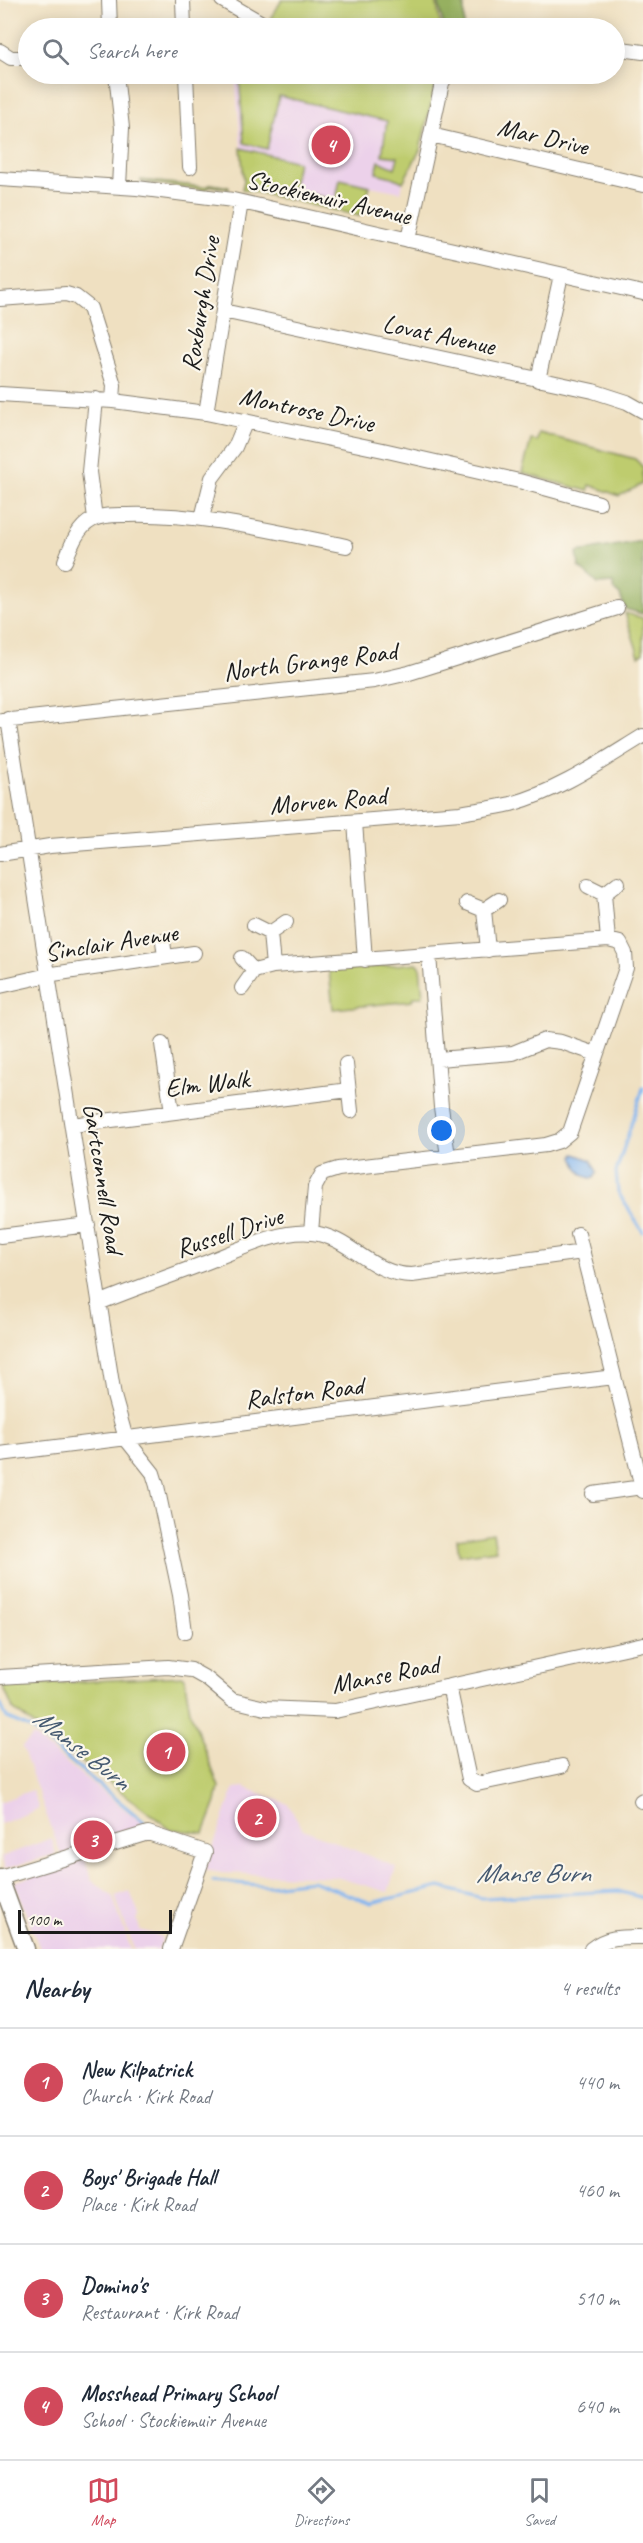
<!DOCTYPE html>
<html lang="en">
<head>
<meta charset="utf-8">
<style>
	body { margin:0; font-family:Caveat,sans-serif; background:#f6f6f7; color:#1f2937 }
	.scale { position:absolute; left:18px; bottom:15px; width:154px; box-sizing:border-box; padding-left:6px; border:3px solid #1c1c1c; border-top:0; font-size:16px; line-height:21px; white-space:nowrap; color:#1c1c1c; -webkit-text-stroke:4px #fbf7ec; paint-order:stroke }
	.you { position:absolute; left:442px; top:1131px; width:21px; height:21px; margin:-15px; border:4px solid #fff; border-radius:50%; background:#1a73e8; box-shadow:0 0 0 9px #1a73e833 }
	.badge { display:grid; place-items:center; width:39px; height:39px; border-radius:50%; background:#d1495b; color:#fff; font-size:20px; font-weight:700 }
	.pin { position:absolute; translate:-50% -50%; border:3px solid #fff; box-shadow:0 2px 6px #0006 }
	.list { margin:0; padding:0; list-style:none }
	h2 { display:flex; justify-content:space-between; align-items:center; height:78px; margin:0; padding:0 24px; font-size:26px }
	h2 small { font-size:20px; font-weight:400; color:#747a83 }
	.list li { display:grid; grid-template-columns:39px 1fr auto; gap:18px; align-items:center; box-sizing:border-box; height:108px; padding:0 24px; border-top:2px solid #e0e1e3 }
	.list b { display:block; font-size:22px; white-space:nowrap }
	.list p { margin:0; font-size:20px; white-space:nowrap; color:#747a83 }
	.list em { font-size:20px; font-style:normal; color:#747a83 }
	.icon { flex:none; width:33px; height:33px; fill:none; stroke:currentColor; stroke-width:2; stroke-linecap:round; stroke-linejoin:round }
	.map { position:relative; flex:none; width:643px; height:1949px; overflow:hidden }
	.search { position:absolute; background:#fff; box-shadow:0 3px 15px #0003; left:18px; right:18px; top:18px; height:66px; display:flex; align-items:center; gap:15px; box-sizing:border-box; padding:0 21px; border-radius:33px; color:#747a83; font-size:22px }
	.sheet { height:510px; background:#fff }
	nav { display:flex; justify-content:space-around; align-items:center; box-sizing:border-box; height:84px; border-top:2px solid #e0e1e3; background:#fff; font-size:16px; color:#747a83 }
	nav a { display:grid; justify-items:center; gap:3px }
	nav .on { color:#d1495b }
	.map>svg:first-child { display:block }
	.built { fill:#ecd1ea }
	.green { fill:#becc6e; stroke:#6d7445; stroke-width:1.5 }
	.forest { fill:#96b061; stroke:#59663e; stroke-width:1.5 }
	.water { fill:#83b5ef; stroke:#506886; stroke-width:1.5 }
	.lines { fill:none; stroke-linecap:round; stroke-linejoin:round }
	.stream { stroke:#83b5ef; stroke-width:3 }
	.minor-casing { stroke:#867e6e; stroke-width:16 }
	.major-casing { stroke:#867e6e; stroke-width:19 }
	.minor { stroke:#fff; stroke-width:14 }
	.major { stroke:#fff; stroke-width:16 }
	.labels { text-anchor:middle; stroke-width:4.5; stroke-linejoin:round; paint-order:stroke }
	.street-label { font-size:26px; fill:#1c1c1c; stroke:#fbf7ec }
	.water-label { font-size:27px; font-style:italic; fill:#455970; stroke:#fbf7ec }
</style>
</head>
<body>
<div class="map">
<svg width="643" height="1949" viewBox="0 0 643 1949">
	<rect width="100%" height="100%" fill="#fbf7ec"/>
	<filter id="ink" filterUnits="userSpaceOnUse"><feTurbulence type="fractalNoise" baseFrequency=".0167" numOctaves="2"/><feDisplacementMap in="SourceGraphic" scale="12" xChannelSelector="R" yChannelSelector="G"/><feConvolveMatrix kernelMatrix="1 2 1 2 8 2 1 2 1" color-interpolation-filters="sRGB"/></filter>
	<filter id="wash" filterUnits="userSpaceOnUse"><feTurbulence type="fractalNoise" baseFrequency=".008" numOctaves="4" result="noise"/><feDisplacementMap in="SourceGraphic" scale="24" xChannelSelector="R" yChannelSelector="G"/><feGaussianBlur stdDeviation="1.35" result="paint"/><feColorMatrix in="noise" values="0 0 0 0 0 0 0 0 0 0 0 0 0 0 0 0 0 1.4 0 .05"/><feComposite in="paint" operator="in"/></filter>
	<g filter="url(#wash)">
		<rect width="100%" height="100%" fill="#efe0c1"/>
		<path class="built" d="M 235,74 L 438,74 L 420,150 L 403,182 L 401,192 L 370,186 L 360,216 L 242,189 L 244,181 Z
			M 33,1736 L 144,1825 L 146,1829 L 61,1855 L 22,1747 Z
			M 244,1787 L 288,1804 L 303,1829 L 396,1867 L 388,1892 L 336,1877 L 222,1873 L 205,1870 L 234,1788 Z
			M 32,1790 L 39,1809 L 0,1824 L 0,1802 Z
			M 52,1838 L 56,1854 L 5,1869 L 1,1857 Z
			M 85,1859 L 91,1880 L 112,1895 L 131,1949 L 40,1949 L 14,1882 Z
			M 130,1891 L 139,1915 L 137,1920 L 140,1930 L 163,1937 L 159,1949 L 134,1949 L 115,1896 Z"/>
		<path class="green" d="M 282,0 L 436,0 L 441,28 L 264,28 Z
			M 235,74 L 438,74 L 420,150 L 403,182 L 392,177 L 376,173 L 379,161 L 395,168 L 398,157 L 382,155 L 387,121 L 279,96 L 267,149 L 244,143 L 239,74 Z
			M 241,148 L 298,162 L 290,200 L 242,189 L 244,181 Z
			M 340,179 L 370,186 L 360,216 L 294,201 L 296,191 L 336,200 Z
			M 141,180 L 204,187 L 212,184 L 229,187 L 229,189 L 212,186 L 204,190 L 141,182 Z
			M 539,433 L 635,459 L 643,467 L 643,484 L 619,496 L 590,485 L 588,491 L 522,473 L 531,440 L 537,441 Z
			M 625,613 L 643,618 L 643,653 L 639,656 Z
			M 417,963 L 420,966 L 423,997 L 413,997 L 412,1001 L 333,1009 L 329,971 Z
			M 493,1533 L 496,1550 L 459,1555 L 457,1539 Z
			M 184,1676 L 190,1711 L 219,1787 L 216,1802 L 204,1833 L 170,1829 L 13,1709 L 3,1686 Z"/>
		<path class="forest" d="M 438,0 L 473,0 L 464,4 L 464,28 L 444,28 Z
			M 643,541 L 643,614 L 625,609 L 620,595 L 614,590 L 613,583 L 598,584 L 579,567 L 577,552 Z"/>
		<path class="water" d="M 575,1154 L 591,1160 L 597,1172 L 594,1178 C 580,1178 578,1168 573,1157 Z"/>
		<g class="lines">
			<path class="stream" d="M 643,1088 L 616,1172 L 618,1192 L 643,1232
				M 0,1703 L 7,1718 L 32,1729 L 144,1822
				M 213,1881 L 269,1886 L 312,1881 L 371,1903 L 440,1887 L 482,1898 L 618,1891 L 643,1898"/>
		</g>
	</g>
	<g filter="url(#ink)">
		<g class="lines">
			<defs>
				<path id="minor" d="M 109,0 L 110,28
					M 183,0 L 184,28
					M 222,0 L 260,22
					M 614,48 L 643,52
					M 0,51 L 11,58 L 28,58
					M 116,74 L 122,128 L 119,186
					M 186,74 L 190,167
					M 431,135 L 643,185
					M 0,179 L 137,188 L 233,200 L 643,293
					M 408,240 L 442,83 L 447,74
					M 0,299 L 66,294 L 76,297 L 90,308 L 114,385 L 113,401
					M 223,311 L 593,391 L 627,402 L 643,411
					M 538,380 L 561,275
					M 0,394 L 113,401 L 206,413 L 383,450 L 519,481 L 599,503
					M 206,413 L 241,202
					M 95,518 L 89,472 L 96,399
					M 202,518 L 212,478 L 235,447 L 246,421
					M 65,561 C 71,546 77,528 92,520 C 103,514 117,515 128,515 C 202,513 274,532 346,546
					M 8,719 L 114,1396 L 126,1439 L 153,1473 L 157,1486 L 180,1595 L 185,1632
					M 2,721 L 374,681 L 409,673 L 617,608
					M 355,822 L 365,960
					M 0,854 L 50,846 L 460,813 C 477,810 494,808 511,804 C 559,791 602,761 643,736
					M 588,886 L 604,894
					M 467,903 L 484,910
					M 254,925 L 270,933 L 273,966
					M 270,933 L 286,922
					M 608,940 L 604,894 L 618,883
					M 163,941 L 165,957
					M 488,950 L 484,910 L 499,900
					M 429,955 L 441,1107 L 448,1156
					M 242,958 L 254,971
					M 0,986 L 53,974 L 194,953
					M 242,988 L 254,971 L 273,966 L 608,940 L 620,943 L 625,953 L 626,968 L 570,1132 L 559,1141 L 546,1145 L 338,1169 L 322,1174 L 315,1187 L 311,1232
					M 162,1044 L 172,1112
					M 438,1059 L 513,1053 L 545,1040 L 561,1042 L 596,1054
					M 346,1064 L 351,1111
					M 72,1125 L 349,1090
					M 578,1234 L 643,1491
					M 0,1236 L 88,1225
					M 99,1303 C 133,1289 168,1277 202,1264 C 234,1252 279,1229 312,1233 C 351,1237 370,1275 412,1275 L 583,1252
					M 0,1454 L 614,1377
					M 593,1494 L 642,1487
					M 0,1677 L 168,1667 L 191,1670 L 207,1679 L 232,1700 L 265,1708 L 335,1711 L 643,1644
					M 449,1686 L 469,1779 L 477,1784 L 562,1766
					M 641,1801 L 643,1800
					M 0,1878 L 148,1833 L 205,1852 L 171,1949
					M 591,1949 C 607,1936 623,1937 643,1937"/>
				<path id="major" d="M 0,1878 L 26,1949"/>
			</defs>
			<use href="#minor" class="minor-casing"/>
			<use href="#major" class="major-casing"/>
			<use href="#minor" class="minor"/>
			<use href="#major" class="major"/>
		</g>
	</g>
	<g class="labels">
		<g class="street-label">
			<text transform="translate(543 136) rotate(13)" y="9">Mar Drive</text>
			<text transform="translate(329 197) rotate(13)" y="9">Stockiemuir Avenue</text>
			<text transform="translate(200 304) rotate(-81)" y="9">Roxburgh Drive</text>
			<text transform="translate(439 334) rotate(12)" y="9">Lovat Avenue</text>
			<text transform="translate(307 409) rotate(12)" y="9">Montrose Drive</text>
			<text transform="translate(310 661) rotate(-7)" y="9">North Grange Road</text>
			<text transform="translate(328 800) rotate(-5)" y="9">Morven Road</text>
			<text transform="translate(111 942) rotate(-9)" y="9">Sinclair Avenue</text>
			<text transform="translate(207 1083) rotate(-7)" y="9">Elm Walk</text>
			<text transform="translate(104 1178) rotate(81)" y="9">Gartconnell Road</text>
			<text transform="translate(229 1232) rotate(-18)" y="9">Russell Drive</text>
			<text transform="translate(304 1392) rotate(-7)" y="9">Ralston Road</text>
			<text transform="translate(385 1674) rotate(-11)" y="9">Manse Road</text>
		</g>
		<g class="water-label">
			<text transform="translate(82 1749) rotate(38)" y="9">Manse Burn</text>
			<text x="533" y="1882">Manse Burn</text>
		</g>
	</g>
</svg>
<div class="scale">100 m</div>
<div class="you"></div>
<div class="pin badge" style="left:166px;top:1752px">1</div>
<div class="pin badge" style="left:257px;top:1818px">2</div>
<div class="pin badge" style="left:93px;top:1840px">3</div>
<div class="pin badge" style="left:331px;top:145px">4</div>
<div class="search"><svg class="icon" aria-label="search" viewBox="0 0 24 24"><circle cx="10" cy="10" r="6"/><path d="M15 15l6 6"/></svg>Search here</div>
</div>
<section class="sheet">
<h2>Nearby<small>4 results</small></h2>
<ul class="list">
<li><span class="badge">1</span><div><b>New Kilpatrick</b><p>Church · Kirk Road</p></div><em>440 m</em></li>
<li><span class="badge">2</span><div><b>Boys' Brigade Hall</b><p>Place · Kirk Road</p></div><em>460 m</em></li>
<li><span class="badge">3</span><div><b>Domino's</b><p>Restaurant · Kirk Road</p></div><em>510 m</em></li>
<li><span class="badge">4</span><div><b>Mosshead Primary School</b><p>School · Stockiemuir Avenue</p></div><em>640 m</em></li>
</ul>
</section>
<nav>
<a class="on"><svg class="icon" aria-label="map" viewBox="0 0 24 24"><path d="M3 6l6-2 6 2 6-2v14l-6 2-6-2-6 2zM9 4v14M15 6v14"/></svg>Map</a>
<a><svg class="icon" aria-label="directions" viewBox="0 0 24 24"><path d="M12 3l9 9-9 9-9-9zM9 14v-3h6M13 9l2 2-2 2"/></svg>Directions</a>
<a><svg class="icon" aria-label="saved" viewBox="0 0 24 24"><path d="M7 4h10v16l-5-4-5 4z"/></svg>Saved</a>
</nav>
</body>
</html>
